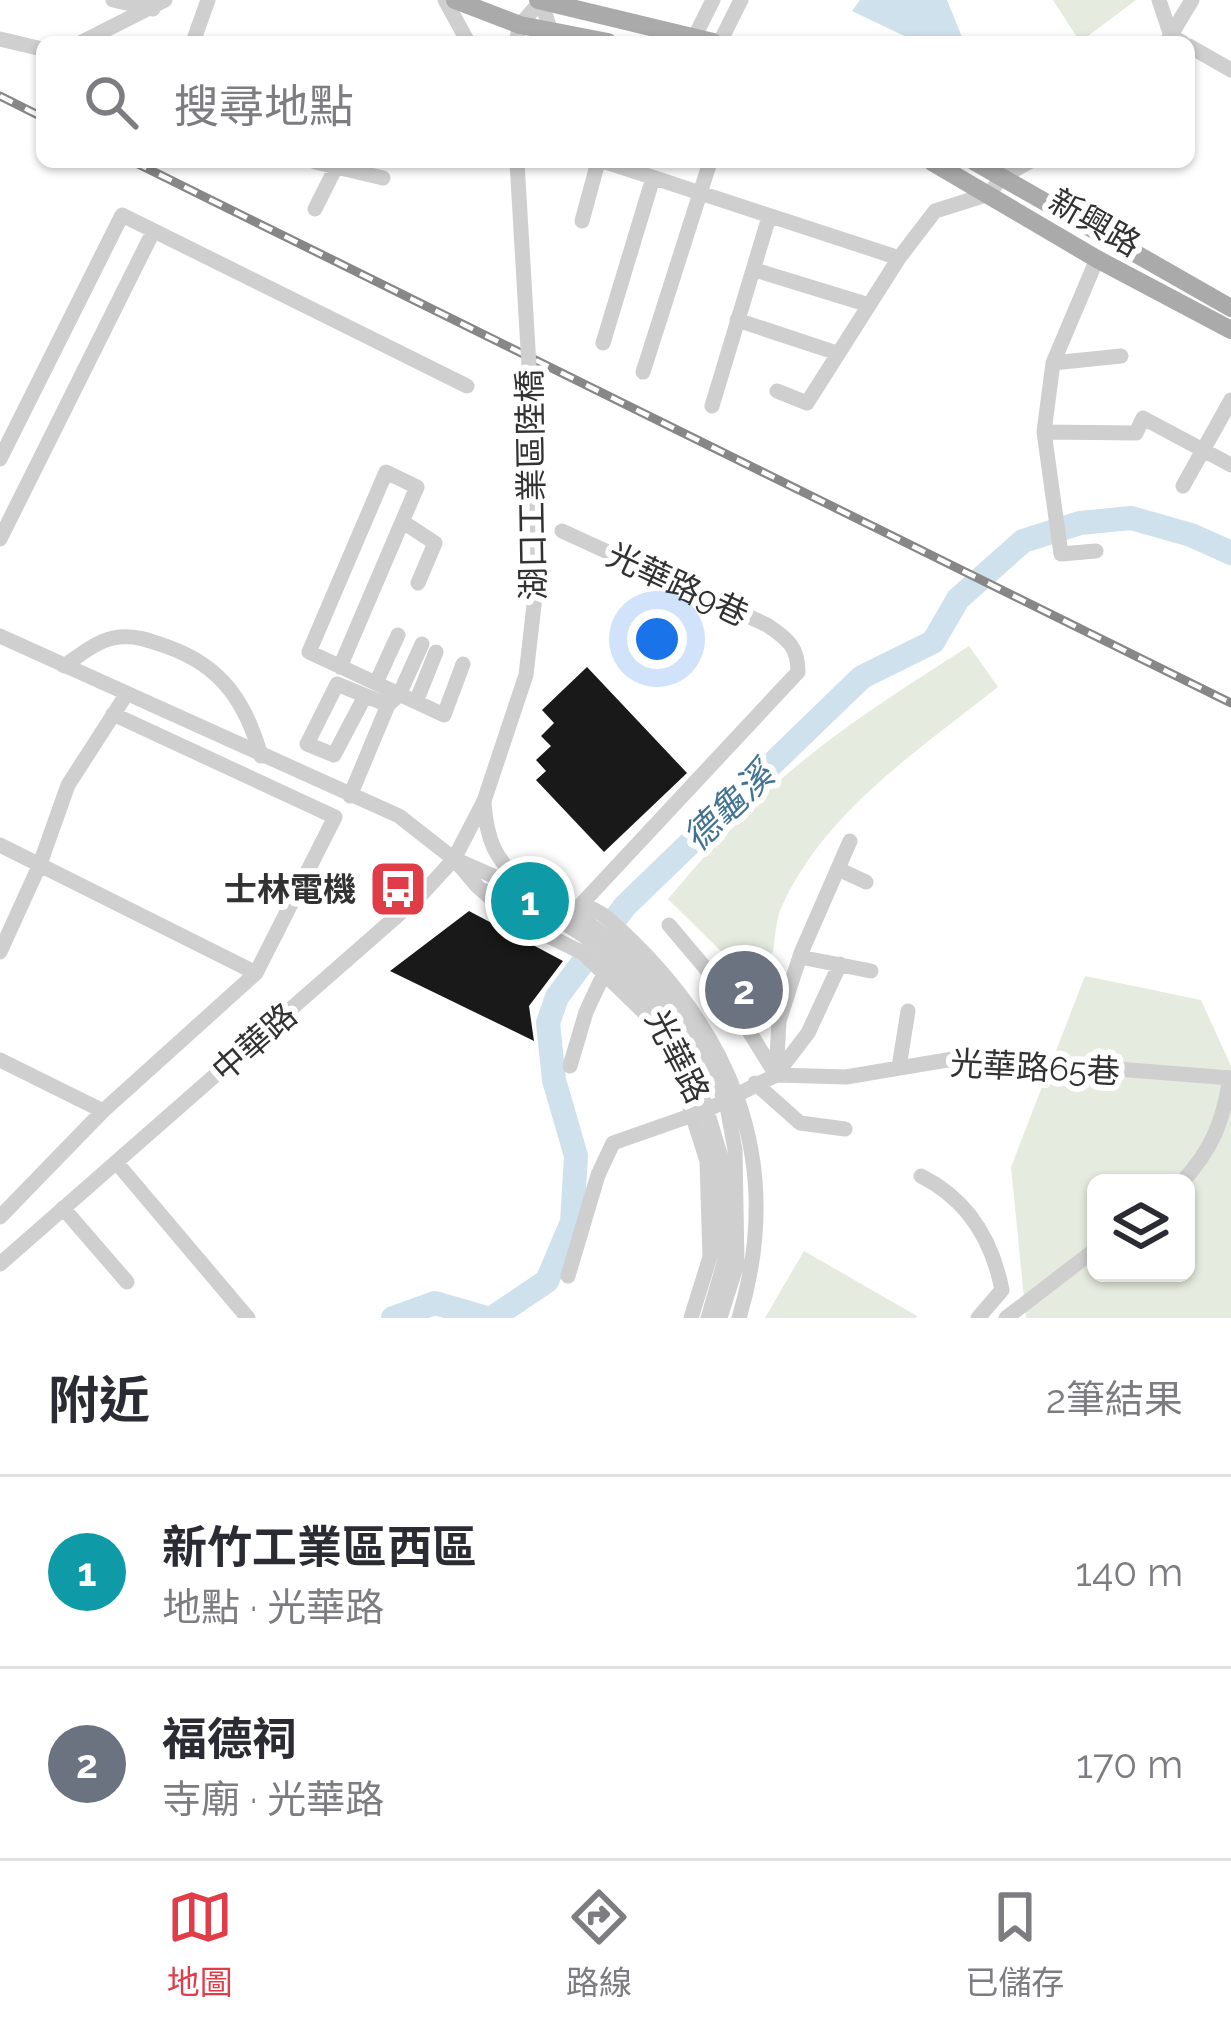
<!DOCTYPE html>
<html lang="zh-TW">
<head>
<meta charset="utf-8">
<style>
	body { margin:0; font-family:Raleway,"Noto Sans TC",sans-serif; background:#f7f7f7; color:#2b2b33 }
	.controls { position:absolute; right:36px; bottom:36px; display:grid; overflow:hidden; border-radius:18px; box-shadow:0 3px 9px #0004 }
	.controls button { width:108px; height:108px; display:grid; place-items:center; padding:0; border:0; border-bottom:3px solid #e1e1e2; background:#fff; color:#2b2b33; font:60px sans-serif }
	.you { position:absolute; left:657px; top:639px; width:42px; height:42px; margin:-30px; border:9px solid #fff; border-radius:50%; background:#1a73e8; box-shadow:0 0 0 18px #1a73e833 }
	.badge { display:grid; place-items:center; width:78px; height:78px; border-radius:50%; background:#e03d49; color:#fff; font-size:39px; font-weight:700 }
	.pin { position:absolute; translate:-50% -50%; border:6px solid #fff; box-shadow:0 3px 12px #0006 }
	.list { margin:0; padding:0; list-style:none }
	h2 { display:flex; justify-content:space-between; align-items:center; height:156px; margin:0; padding:0 48px; font-size:51px }
	h2 small { font-size:39px; font-weight:400; color:#7c7c81 }
	.list li { display:grid; grid-template-columns:78px 1fr auto; gap:36px; align-items:center; box-sizing:border-box; height:192px; padding:0 48px; border-top:3px solid #e1e1e2 }
	.list b { display:block; font-size:45px; white-space:nowrap }
	.list p { margin:0; font-size:39px; white-space:nowrap; color:#7c7c81 }
	.list em { font-size:39px; font-style:normal; color:#7c7c81 }
	.icon { flex:none; width:66px; height:66px; fill:none; stroke:currentColor; stroke-width:2; stroke-linecap:round; stroke-linejoin:round }
	.map { position:relative; flex:none; width:1231px; height:1318px; overflow:hidden }
	.search { position:absolute; background:#fff; box-shadow:0 3px 9px #0004; left:36px; right:36px; top:36px; height:132px; display:flex; align-items:center; gap:30px; box-sizing:border-box; padding:0 42px; border-radius:18px; color:#7c7c81; font-size:45px }
	.sheet { height:540px; background:#fff }
	nav { display:flex; justify-content:space-around; align-items:center; box-sizing:border-box; height:168px; border-top:3px solid #e1e1e2; background:#fff; font-size:33px; color:#7c7c81 }
	nav a { display:grid; justify-items:center; gap:6px }
	nav .on { color:#e03d49 }
	.map>svg:first-child { display:block }
	.green { fill:#e5ebde; fill-rule:evenodd }
	.water { fill:#cee1ec }
	.lines { fill:none; stroke-linecap:round; stroke-linejoin:round }
	.river { stroke:#cee1ec; stroke-width:24 }
	.building { fill:#191919 }
	.minor { stroke:#cfcfcf; stroke-width:15 }
	.major { stroke:#aaa; stroke-width:18 }
	.rail-casing { stroke:#878787; stroke-width:9 }
	.rail { stroke:#fff; stroke-width:4.5; stroke-dasharray:14; stroke-linecap:butt }
	.minor-bridge { stroke:#cfcfcf; stroke-width:15 }
	.labels { text-anchor:middle; stroke-width:12; stroke-linejoin:round; paint-order:stroke }
	.street-label { font-size:33px; fill:#323232; stroke:#fff }
	.poi-label { font-size:33px; font-weight:bold; fill:#323232; stroke:#fff; text-anchor:end }
	.water-label { font-size:36px; font-style:italic; fill:#417393; stroke:#fff }
</style>
</head>
<body>
<div class="map">
<svg width="1231" height="1318" viewBox="0 0 1231 1318">
	<rect width="100%" height="100%" fill="#fff"/>
	<path class="green" d="M 1053,0 L 1136,0 L 1080,42 Z
		M 969,646 L 998,687 C 920,749 825,811 782,906 C 776,919 775,937 773,952 L 745,975 L 668,899 C 706,854 746,808 792,770 C 847,723 909,685 969,646 Z
		M 1085,976 L 1201,1000 L 1231,1066 L 1231,1318 L 1026,1318 L 1011,1167 ZM 1096,1183 L 1186,1183 L 1186,1273 L 1096,1273 Z
		M 804,1251 L 917,1316 L 916,1318 L 765,1318 Z"/>
	<path class="water" d="M 860,0 L 947,0 L 964,42 L 917,42 L 852,11 Z"/>
	<g class="lines">
		<path class="river" d="M 393,1318 L 435,1303 L 487,1318
			M 492,1318 L 547,1281 L 572,1222 L 576,1156 L 554,1080 L 548,1023 L 557,997 L 625,906 L 862,677 L 933,642 L 958,599 L 1023,541 L 1080,523 L 1131,518 L 1191,535 L 1231,553"/>
	</g>
	<path class="building" d="M 587,667 L 687,773 L 604,852 L 536,780 L 546,771 L 536,760 L 551,746 L 541,736 L 554,723 L 542,710 Z
		M 469,911 L 563,961 L 529,1006 L 534,1041 L 390,971 Z"/>
	<g class="lines">
		<path class="minor" d="M 113,0 L 153,9
			M 445,0 L 468,42
			M 1159,0 L 1171,36 L 1182,42
			M 541,1 L 551,32 L 548,42
			M 1169,38 L 1192,0
			M 0,39 L 42,49
			M 82,42 L 165,0
			M 193,42 L 208,0
			M 516,42 L 520,25 L 541,1
			M 692,42 L 713,0
			M 720,42 L 741,0
			M 1189,46 L 1231,70
			M 315,162 L 383,178
			M 606,162 L 899,258
			M 315,209 L 336,167
			M 582,221 L 598,162
			M 755,270 L 869,305
			M 737,320 L 837,353
			M 603,343 L 653,178
			M 1053,363 L 1121,356
			M 643,372 L 710,162
			M 777,391 L 807,403 L 899,258 L 935,211 L 989,194 L 1002,177 L 1029,162
			M 712,406 L 769,217
			M 1044,432 L 1136,433 L 1143,418 L 1231,465
			M 0,459 L 122,215 L 467,386
			M 1183,486 L 1231,400
			M 403,522 L 435,543 L 418,583
			M 562,531 L 767,625 C 788,639 798,647 798,672 L 574,912
			M 0,539 L 153,232
			M 1096,551 L 1061,554 L 1044,432 L 1053,363 L 1097,259
			M 0,636 L 399,816 L 454,859 L 477,886 L 514,919 L 583,953 L 653,1021 L 681,1080 L 707,1161 L 710,1257 L 691,1318
			M 64,666 C 79,656 95,642 113,638 C 133,634 149,640 168,647 C 222,666 246,703 261,756
			M 340,667 L 417,487 L 386,472 L 309,652 L 444,715 L 463,664
			M 376,683 L 398,635
			M 365,696 L 334,755 L 307,744 L 337,684 L 388,705
			M 416,702 L 436,652
			M 350,796 L 388,705 L 399,695 L 422,644
			M 484,804 C 487,838 494,859 521,881
			M 0,845 L 256,973
			M 457,860 L 574,912 L 621,949 L 677,1009 L 726,1101 L 735,1150 L 737,1264 L 720,1318
			M 838,869 L 866,882
			M 487,891 L 563,922 L 596,944 L 662,1012 L 697,1078 L 720,1154 L 725,1260 L 708,1318
			M 577,911 L 593,909 L 605,916 C 728,1023 788,1156 739,1318
			M 669,925 L 723,989 L 776,1075
			M 0,952 L 40,864 L 68,785 L 126,695
			M 800,957 L 871,971
			M 0,1060 L 103,1111
			M 570,1066 L 586,1012 L 607,967
			M 899,1067 L 908,1011
			M 778,1072 L 808,1033 L 840,964
			M 776,1075 L 779,1021 L 801,953 L 850,841
			M 755,1083 L 800,1123 L 845,1129
			M 116,1162 L 248,1318
			M 921,1176 C 967,1199 992,1239 1002,1290 L 978,1318
			M 1181,1183 C 1212,1150 1223,1122 1230,1078
			M 63,1208 L 127,1282
			M 0,1217 L 103,1111 L 256,973 L 335,817 L 113,714
			M 0,1264 L 422,894 L 454,859 L 484,801
			M 568,1276 L 598,1175 L 613,1143 L 707,1110 L 776,1075 L 846,1077 L 965,1057 L 1231,1078
			M 1006,1318 L 1096,1249"/>
		<path class="major" d="M 455,0 L 520,25 L 608,42
			M 538,0 L 713,42
			M 932,162 L 1097,259 L 1231,330
			M 975,162 L 1231,308"/>
		<defs>
			<path id="rail" d="M 0,96 L 42,117
				M 134,162 L 1231,703"/>
		</defs>
		<use href="#rail" class="rail-casing"/>
		<use href="#rail" class="rail"/>
		<path class="minor-bridge" d="M 484,801 L 526,675 L 538,570 L 537,502 L 517,162"/>
	</g>
	<defs>
		<symbol id="bus-square" viewBox="-11 -11 22 22"><rect x="-9" y="-9" width="18" height="18" rx="4" fill="#e03d49" stroke="#fff"/><path d="M-5-6H5V4H4V6H2V4H-2V6H-4V4H-5ZM-3.5-4V0h7V-4ZM-3.5 1.2v1.5H-2V1.2ZM2 1.2v1.5H3.5V1.2Z" fill="#fff"/></symbol>
	</defs>
	<g fill-rule="evenodd">
		<use href="#bus-square" x="365" y="856" width="66" height="66"/>
	</g>
	<g class="labels">
		<g class="street-label">
			<text transform="translate(1095 222) rotate(30)" y="12">新興路</text>
			<text transform="translate(531 485) rotate(-91)" y="12">湖口工業區陸橋</text>
			<text transform="translate(678 584) rotate(25)" y="12">光華路9巷</text>
			<text transform="translate(254 1042) rotate(-41)" y="12">中華路</text>
			<text transform="translate(678 1056) rotate(63)" y="12">光華路</text>
			<text transform="translate(1035 1067) rotate(3)" y="12">光華路65巷</text>
		</g>
		<g class="poi-label">
			<text x="356" y="901">士林電機</text>
		</g>
		<g class="water-label">
			<text transform="translate(728 806) rotate(-44)" y="13">德龜溪</text>
		</g>
	</g>
</svg>
<div class="controls">
<button><svg class="icon" aria-label="layers" viewBox="0 0 24 24"><path d="M12 4l9 5-9 5-9-5zM3 14l9 5 9-5"/></svg></button>
</div>
<div class="you"></div>
<div class="pin badge" style="left:530px;top:901px;background:#0f9aa8">1</div>
<div class="pin badge" style="left:744px;top:990px;background:#6b7280">2</div>
<div class="search"><svg class="icon" aria-label="search" viewBox="0 0 24 24"><circle cx="10" cy="10" r="6"/><path d="M15 15l6 6"/></svg>搜尋地點</div>
</div>
<section class="sheet">
<h2>附近<small>2筆結果</small></h2>
<ul class="list">
<li><span class="badge" style="background:#0f9aa8">1</span><div><b>新竹工業區西區</b><p>地點 · 光華路</p></div><em>140 m</em></li>
<li><span class="badge" style="background:#6b7280">2</span><div><b>福德祠</b><p>寺廟 · 光華路</p></div><em>170 m</em></li>
</ul>
</section>
<nav>
<a class="on"><svg class="icon" aria-label="map" viewBox="0 0 24 24"><path d="M3 6l6-2 6 2 6-2v14l-6 2-6-2-6 2zM9 4v14M15 6v14"/></svg>地圖</a>
<a><svg class="icon" aria-label="directions" viewBox="0 0 24 24"><path d="M12 3l9 9-9 9-9-9zM9 14v-3h6M13 9l2 2-2 2"/></svg>路線</a>
<a><svg class="icon" aria-label="saved" viewBox="0 0 24 24"><path d="M7 4h10v16l-5-4-5 4z"/></svg>已儲存</a>
</nav>
</body>
</html>
